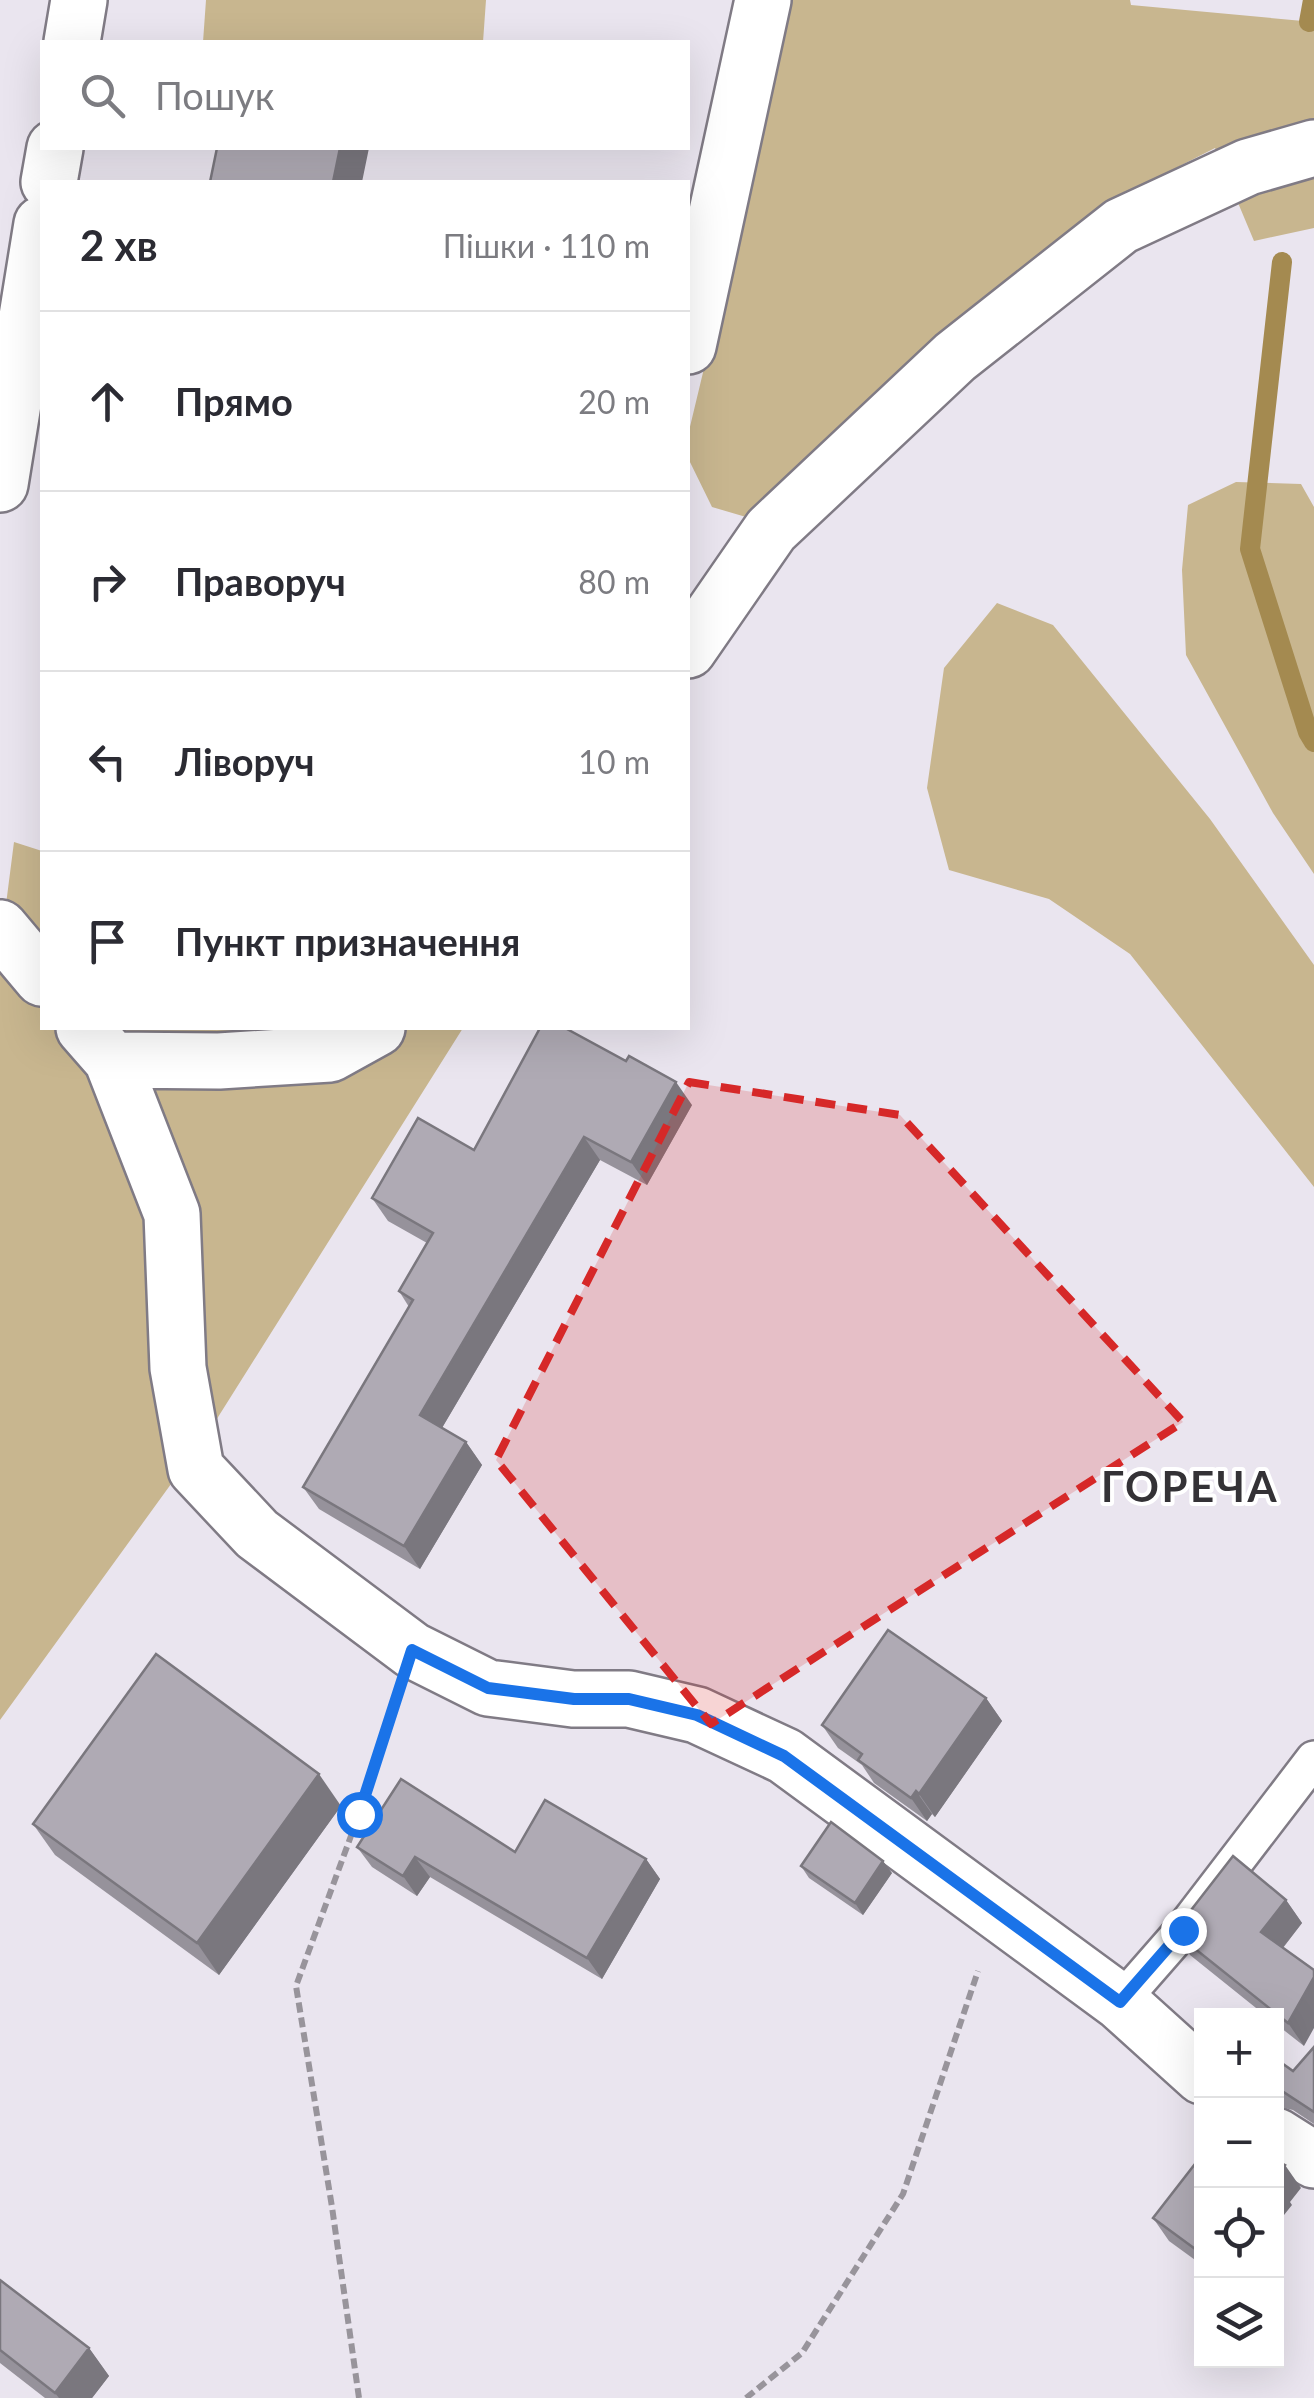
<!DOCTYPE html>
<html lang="uk">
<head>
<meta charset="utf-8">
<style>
	body { margin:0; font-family:Lato,sans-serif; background:#f7f7f7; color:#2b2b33 }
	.controls { position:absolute; right:30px; bottom:30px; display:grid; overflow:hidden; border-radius:0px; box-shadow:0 10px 40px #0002 }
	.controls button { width:90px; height:90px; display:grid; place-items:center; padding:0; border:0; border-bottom:2px solid #e1e1e2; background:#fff; color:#2b2b33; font:50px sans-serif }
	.stop { position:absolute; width:30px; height:30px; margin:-22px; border:8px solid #1a73e8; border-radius:50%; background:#fff }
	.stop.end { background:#1a73e8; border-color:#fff; box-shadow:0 2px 10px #0008 }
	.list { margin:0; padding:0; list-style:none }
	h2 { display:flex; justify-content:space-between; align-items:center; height:130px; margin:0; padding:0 40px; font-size:42px }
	h2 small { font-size:32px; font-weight:400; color:#7c7c81 }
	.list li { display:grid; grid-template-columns:65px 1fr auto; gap:30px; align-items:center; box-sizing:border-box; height:180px; padding:0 40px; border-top:2px solid #e1e1e2 }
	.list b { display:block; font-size:38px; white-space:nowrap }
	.list em { font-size:32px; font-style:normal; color:#7c7c81 }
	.icon { flex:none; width:55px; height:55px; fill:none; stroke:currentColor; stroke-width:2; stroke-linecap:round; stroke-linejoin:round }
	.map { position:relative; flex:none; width:1314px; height:2398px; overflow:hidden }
	.search { position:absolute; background:#fff; box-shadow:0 10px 40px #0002; left:40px; top:40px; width:650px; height:110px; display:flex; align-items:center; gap:25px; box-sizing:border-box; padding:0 35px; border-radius:0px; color:#7c7c81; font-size:38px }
	.panel { position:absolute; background:#fff; box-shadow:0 10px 40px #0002; left:40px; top:180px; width:650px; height:850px; border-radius:0px }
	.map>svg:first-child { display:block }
	.green { fill:#c8b68f }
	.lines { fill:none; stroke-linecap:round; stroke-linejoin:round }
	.stream { stroke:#a48a50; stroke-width:20 }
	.lane-casing { stroke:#807b85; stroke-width:40 }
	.street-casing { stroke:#807b85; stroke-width:60 }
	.path { stroke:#98949b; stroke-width:6; stroke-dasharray:10 5; stroke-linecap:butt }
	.lane { stroke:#fff; stroke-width:35 }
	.street { stroke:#fff; stroke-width:55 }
	.wall { fill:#96929b }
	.shaded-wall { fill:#7a777e }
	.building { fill:#afaab4; stroke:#7a777e; stroke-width:2.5 }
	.route { stroke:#1a73e8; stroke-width:12 }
	.marked { fill:#d62828; fill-opacity:0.2; stroke:#d62828; stroke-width:8; stroke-dasharray:20 12; stroke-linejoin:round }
	.labels { text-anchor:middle; stroke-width:8; stroke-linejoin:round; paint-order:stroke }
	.district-label { font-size:42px; font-weight:bold; letter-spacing:2.5px; fill:#343236; stroke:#fff }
</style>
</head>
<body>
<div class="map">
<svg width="1314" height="2398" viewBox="0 0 1314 2398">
	<rect width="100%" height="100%" fill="#eae5ef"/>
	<path class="green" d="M 206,0 L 486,0 L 483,42 L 203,42 Z
		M 781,0 L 1130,0 L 1131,5 L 1314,22 L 1314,228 L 1254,241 L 1215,148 L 1113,200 L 977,302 L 746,517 L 712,507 L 688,458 L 688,435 L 748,185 Z
		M 1236,482 L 1301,484 L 1314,507 L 1314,874 L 1273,813 L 1186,655 L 1182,570 L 1188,505 Z
		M 997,603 L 1053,625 L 1210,819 L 1314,965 L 1314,1187 L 1130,954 L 1049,899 L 949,870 L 927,788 L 944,668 Z
		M 14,842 L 42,851 L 42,1028 L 463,1028 L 208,1433 L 0,1720 L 0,951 Z"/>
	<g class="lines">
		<path class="stream" d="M 1309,22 L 1313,0
			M 1282,262 L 1250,549 L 1308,732 L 1314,742"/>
		<defs>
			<path id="lane" d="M 1120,2002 L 1183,1930 L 1314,1759"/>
			<path id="street" d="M 72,42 L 79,0
				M 49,182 L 55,148
				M 688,346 L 763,0
				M 0,484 L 42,224
				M 688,650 L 771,530 L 955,357 L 1121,226 L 1248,167 L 1314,148
				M 0,928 L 42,978
				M 84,1028 L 112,1060 L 219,1061 L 330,1054 L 377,1028
				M 112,1060 L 172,1214 L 178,1368 L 196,1469 L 257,1534 L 412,1650 L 488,1688 L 573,1699 L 629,1699 L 697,1715 L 785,1756 L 1120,2002 L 1202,2076
				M 1276,2136 L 1314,2160"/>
		</defs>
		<use href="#lane" class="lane-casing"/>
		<use href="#street" class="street-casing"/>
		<path class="path" d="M 359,2398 L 332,2207 L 296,1986 L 359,1814 L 394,1706
			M 746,2398 L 802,2353 L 903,2194 L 978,1971"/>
		<use href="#lane" class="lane"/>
		<use href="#street" class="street"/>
	</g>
	<path class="wall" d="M 692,1105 L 647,1185 L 600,1160 L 442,1428 L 466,1442 L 482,1465 L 420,1569 L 319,1509 L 303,1487 L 409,1307 L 399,1291 L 427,1243 L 388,1221 L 372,1198 L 474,1150 Z
		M 986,1698 L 1002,1721 L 935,1817 L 932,1814 L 927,1821 L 874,1783 L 862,1765 L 838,1748 L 822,1725 Z
		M 341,1806 L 219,1975 L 55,1855 L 33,1824 Z
		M 357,1847 L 515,1852 L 646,1859 L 660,1879 L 602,1979 L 430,1877 L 417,1896 L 372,1867 Z
		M 801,1866 L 892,1873 L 863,1915 L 809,1878 Z
		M 1286,1900 L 1302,1923 L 1283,1948 L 1304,2046 L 1276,2024 L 1276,2016 L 1266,2016 L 1190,1955 L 1174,1932 Z
		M 1314,2047 L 1314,2124 L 1293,2110 L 1276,2106 L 1276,2059 L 1293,2071 Z
		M 1202,2155 L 1202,2265 L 1169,2241 L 1153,2218 Z
		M 0,2280 L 89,2348 L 109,2376 L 92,2398 L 45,2398 L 0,2363 Z"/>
	<path class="shaded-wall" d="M 340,148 L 369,148 L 362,182 L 333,182 Z
		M 676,1082 L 692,1105 L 647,1185 L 631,1162 Z
		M 584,1137 L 600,1160 L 436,1438 L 420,1415 Z
		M 466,1442 L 482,1465 L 420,1569 L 404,1546 Z
		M 986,1698 L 1002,1721 L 935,1817 L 919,1794 Z
		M 319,1774 L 341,1806 L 219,1975 L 197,1943 Z
		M 916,1791 L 932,1814 L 927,1821 L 911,1798 Z
		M 415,1857 L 430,1877 L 417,1896 L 403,1876 Z
		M 646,1859 L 660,1879 L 602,1979 L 587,1958 Z
		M 883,1861 L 892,1873 L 863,1915 L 855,1903 Z
		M 1286,1900 L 1302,1923 L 1277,1955 L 1261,1932 Z
		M 1314,1977 L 1314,2028 L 1304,2046 L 1288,2023 Z
		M 1285,2165 L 1301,2188 L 1290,2202 L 1292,2205 L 1276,2225 L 1276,2176 Z
		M 89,2348 L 109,2376 L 92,2398 L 59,2398 L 55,2393 Z"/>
	<path class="building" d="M 217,148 L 340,148 L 333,182 L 210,182 Z
		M 540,1028 L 565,1028 L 626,1061 L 629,1056 L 676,1082 L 631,1162 L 584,1137 L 420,1415 L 466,1442 L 404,1546 L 303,1487 L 413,1300 L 399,1291 L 433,1233 L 372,1198 L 418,1118 L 474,1150 Z
		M 888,1630 L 986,1698 L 919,1794 L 916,1791 L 911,1798 L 858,1760 L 862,1754 L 822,1725 Z
		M 156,1654 L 319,1774 L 197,1943 L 33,1824 Z
		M 401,1779 L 515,1852 L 545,1800 L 646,1859 L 587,1958 L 415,1857 L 403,1876 L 357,1847 Z
		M 831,1822 L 883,1861 L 855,1903 L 801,1866 Z
		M 1233,1856 L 1286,1900 L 1261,1932 L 1314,1970 L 1314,1977 L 1288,2023 L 1174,1932 Z
		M 1314,2047 L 1314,2112 L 1276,2087 L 1276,2059 L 1293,2071 Z
		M 1202,2155 L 1202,2254 L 1153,2218 Z
		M 1276,2160 L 1285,2165 L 1276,2176 Z
		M 0,2280 L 89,2348 L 55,2393 L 0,2350 Z"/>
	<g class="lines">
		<path class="route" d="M 359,1814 L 412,1650 L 488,1688 L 574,1699 L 629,1699 L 697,1715 L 784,1756 L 1120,2002 L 1183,1930"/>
	</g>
	<path class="marked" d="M 689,1082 L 900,1115 L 1183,1422 L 711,1724 L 496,1460 Z"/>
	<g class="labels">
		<g class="district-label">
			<text x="1190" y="1502">ГОРЕЧА</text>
		</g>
	</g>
</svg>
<div class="controls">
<button>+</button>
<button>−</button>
<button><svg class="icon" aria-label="locate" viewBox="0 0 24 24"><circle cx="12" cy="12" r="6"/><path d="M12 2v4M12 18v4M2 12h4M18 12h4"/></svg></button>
<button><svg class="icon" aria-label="layers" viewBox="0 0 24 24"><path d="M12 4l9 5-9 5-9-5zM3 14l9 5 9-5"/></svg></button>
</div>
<div class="stop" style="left:359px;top:1814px"></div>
<div class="stop end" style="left:1183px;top:1930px"></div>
<div class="search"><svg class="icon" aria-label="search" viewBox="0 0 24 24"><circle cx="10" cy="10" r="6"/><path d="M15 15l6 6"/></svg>Пошук</div>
<section class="panel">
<h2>2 хв<small>Пішки · 110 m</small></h2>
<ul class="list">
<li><svg class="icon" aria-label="ahead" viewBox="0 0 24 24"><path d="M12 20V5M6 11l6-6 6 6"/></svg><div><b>Прямо</b></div><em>20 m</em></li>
<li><svg class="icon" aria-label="right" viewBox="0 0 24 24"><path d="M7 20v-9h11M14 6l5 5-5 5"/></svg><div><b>Праворуч</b></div><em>80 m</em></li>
<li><svg class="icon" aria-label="left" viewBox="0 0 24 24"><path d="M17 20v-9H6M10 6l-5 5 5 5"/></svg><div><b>Ліворуч</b></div><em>10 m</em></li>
<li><svg class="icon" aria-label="arrive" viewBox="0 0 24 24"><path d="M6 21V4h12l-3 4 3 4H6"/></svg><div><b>Пункт призначення</b></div></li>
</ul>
</section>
</div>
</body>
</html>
